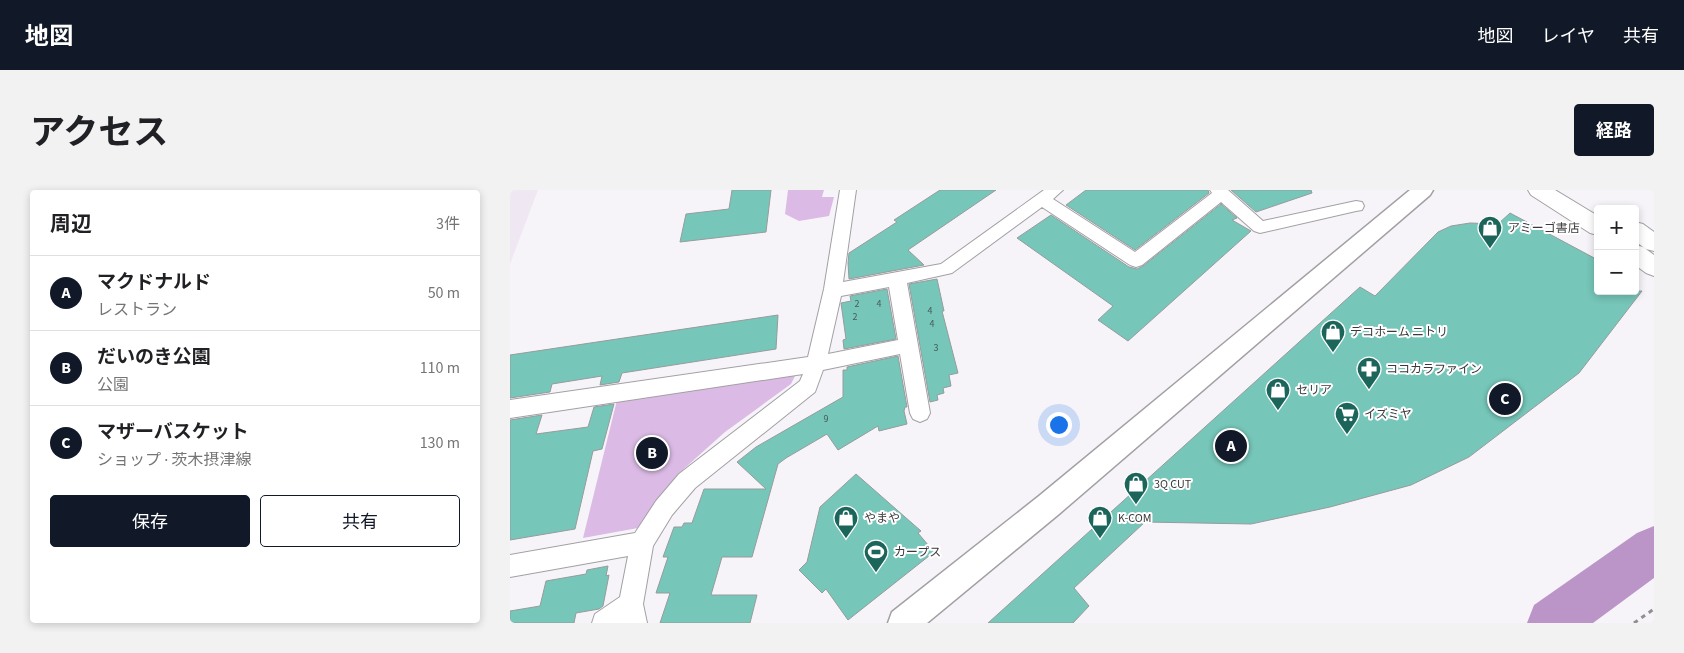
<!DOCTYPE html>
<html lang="ja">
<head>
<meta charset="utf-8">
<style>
	body { margin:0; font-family:"Source Sans 3","Noto Sans JP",sans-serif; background:#f2f2f2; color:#202124 }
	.controls { position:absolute; right:15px; top:15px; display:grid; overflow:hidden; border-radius:5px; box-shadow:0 2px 8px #0003 }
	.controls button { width:45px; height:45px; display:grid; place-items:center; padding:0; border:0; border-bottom:1px solid #e0e0e0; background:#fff; color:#202124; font:25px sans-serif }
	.you { position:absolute; left:548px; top:234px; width:18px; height:18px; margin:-12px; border:4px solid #fff; border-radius:50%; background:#1a73e8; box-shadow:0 0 0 8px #1a73e833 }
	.badge { display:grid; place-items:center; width:32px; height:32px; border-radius:50%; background:#111827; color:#fff; font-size:16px; font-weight:700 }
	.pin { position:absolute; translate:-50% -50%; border:2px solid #fff; box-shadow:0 1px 5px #0006 }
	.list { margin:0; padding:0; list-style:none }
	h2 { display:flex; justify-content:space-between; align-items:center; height:65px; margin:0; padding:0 20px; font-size:21px }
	h2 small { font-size:16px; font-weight:400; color:#757577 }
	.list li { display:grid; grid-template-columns:32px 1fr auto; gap:15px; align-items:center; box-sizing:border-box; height:75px; padding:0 20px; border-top:1px solid #e0e0e0 }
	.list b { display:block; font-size:19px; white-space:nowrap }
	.list p { margin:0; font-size:16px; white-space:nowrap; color:#757577 }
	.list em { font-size:16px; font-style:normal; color:#757577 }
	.actions { display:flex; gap:10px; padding:15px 20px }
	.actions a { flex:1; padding:11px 0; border:1px solid #111827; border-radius:5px; text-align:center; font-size:18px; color:#111827 }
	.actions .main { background:#111827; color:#fff }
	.map { position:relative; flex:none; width:1144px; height:433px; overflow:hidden; border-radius:5px }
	header { display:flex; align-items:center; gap:30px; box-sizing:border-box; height:70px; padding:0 25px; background:#111827; color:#fff }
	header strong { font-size:24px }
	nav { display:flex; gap:28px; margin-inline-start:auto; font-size:18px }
	.intro { display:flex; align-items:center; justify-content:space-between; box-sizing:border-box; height:120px; padding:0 30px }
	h1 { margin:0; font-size:35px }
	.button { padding:12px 22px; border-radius:5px; background:#111827; color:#fff; font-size:18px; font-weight:700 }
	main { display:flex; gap:30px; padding:0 30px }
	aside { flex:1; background:#fff; border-radius:5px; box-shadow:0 2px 8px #0003 }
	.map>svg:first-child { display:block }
	.built { fill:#efe7f2 }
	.green { fill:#dbbbe5 }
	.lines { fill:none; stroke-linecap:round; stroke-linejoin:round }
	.river { fill:#bb95c7; fill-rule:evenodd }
	.building { fill:#76c6b9; stroke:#969c9b }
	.minor-casing { stroke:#a3a0a4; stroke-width:2 }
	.tertiary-casing { stroke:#a3a0a4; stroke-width:3 }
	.primary-casing { stroke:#a3a0a4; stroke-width:2 }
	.path { stroke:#918f92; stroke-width:3; stroke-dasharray:4.5 4.5; stroke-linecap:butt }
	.minor { fill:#fff; fill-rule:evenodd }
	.tertiary { fill:#fff; fill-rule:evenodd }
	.primary { fill:#fff; fill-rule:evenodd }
	.labels { text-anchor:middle; stroke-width:4; stroke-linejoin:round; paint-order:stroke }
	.number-label { font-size:10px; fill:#4a5c5a }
	.poi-label { font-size:12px; fill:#3b393b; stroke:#fff; text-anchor:start }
</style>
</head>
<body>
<header>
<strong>地図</strong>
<nav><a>地図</a><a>レイヤ</a><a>共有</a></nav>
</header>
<div class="intro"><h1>アクセス</h1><a class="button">経路</a></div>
<main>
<aside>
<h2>周辺<small>3件</small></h2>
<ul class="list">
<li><span class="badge">A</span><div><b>マクドナルド</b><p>レストラン</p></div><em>50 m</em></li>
<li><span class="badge">B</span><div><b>だいのき公園</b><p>公園</p></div><em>110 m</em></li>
<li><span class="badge">C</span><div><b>マザーバスケット</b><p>ショップ · 茨木摂津線</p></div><em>130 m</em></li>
</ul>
<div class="actions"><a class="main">保存</a><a>共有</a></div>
</aside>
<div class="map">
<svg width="1144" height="433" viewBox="0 0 1144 433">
	<rect width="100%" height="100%" fill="#f7f4f9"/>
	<path class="built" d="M 0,0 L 28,0 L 0,74 Z"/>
	<path class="green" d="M 278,0 L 314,0 L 312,7 L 324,7 L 319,26 L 289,31 L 275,24 Z
		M 287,182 L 281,194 L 215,242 L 167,285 L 128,338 L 73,348 L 107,210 Z"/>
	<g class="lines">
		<path class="river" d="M 1144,336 L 1144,388 L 1083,433 L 1017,433 L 1024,415 L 1127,343 Z"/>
	</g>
	<path class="building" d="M 222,0 L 261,0 L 256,42 L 170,52 L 176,24 L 219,19 Z
		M 430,0 L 486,0 L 398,60 L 414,75 L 339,89 L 338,73 L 339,63 L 387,32 L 384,30 Z
		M 576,0 L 698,0 L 699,3 L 625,60 L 556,15 Z
		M 721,0 L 801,0 L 802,3 L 746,22 Z
		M 711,14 L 727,28 L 722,30 L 741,41 L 618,151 L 588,130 L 603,116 L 507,48 L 541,25 L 619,77 L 627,79 L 633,76 Z
		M 1000,23 L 1088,70 L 1088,101 L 1132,101 L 1069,183 L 959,267 L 901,295 L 820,317 L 741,334 L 635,332 L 564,398 L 579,416 L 563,433 L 478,433 L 850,97 L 865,106 L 928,42 L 941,36 L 960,33 L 988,34 Z
		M 427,89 L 434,121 L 432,121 L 448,183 L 439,185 L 441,196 L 433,198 L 434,203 L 427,205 L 428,210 L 420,212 L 399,94 Z
		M 377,99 L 386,149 L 334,159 L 333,150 L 336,149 L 331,113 L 341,111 L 340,106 Z
		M 268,125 L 266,159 L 112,183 L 109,192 L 90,195 L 92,186 L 42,194 L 40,202 L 0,208 L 0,165 Z
		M 388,166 L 397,217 L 395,217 L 394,221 L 397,234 L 369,241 L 368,236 L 328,260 L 317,244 L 276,268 L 268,274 L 242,367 L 212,367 L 201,405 L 247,405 L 240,433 L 150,433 L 160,403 L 146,403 L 158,367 L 153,367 L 164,337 L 172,337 L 174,333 L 182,333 L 194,299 L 256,299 L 227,272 L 246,257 L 333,207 L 333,180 L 337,180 L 337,177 Z
		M 104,214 L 92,259 L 83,261 L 65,339 L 0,350 L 0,230 L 32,225 L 26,244 L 78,237 L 84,217 Z
		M 346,284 L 411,341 L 408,343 L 424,362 L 338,430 L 316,399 L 312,403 L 289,380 L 297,372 L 310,317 Z
		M 98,376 L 96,386 L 99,385 L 93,416 L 89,419 L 66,423 L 64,433 L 0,433 L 0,421 L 30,416 L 36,391 L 76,384 L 77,380 Z"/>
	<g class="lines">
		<defs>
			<path id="minor" d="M 330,0 L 346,0 L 333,92 L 431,74 L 534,0 L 553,0 L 543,9 L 625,62 L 702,3 L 700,0 L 718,0 L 753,31 L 846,11 L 852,12 L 854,16 L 852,20 L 846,21 L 750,43 L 744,41 L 711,12 L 632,75 L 626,77 L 620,75 L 532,17 L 442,83 L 397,93 L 420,223 L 417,229 L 410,232 L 403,229 L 400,223 L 390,164 L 313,180 L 305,202 L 185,298 L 162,325 L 143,356 L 133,414 L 137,433 L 82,433 L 85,424 L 110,407 L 118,366 L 0,387 L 0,365 L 125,343 L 146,311 L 169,284 L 290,191 L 293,184 L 0,228 L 0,210 L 298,167 L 314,99 ZM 379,97 L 388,150 L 318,164 L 331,106 Z"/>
			<path id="tertiary" d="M 900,0 L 923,0 L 920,5 L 549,324 L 417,433 L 378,433 L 382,422 L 529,306 Z"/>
			<path id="primary" d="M 1018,0 L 1045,0 L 1088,26 L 1088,45 L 1080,43 L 1021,5 Z
				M 1125,32 L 1133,34 L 1144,42 L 1144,61 L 1136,59 L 1125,51 Z
				M 1125,55 L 1133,57 L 1144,65 L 1144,86 L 1136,83 L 1125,75 Z"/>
		</defs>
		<use href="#minor" class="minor-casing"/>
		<use href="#tertiary" class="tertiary-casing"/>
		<use href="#primary" class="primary-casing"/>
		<path class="path" d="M 1124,433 L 1144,419"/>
		<use href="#minor" class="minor"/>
		<use href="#tertiary" class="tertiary"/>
		<use href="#primary" class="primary"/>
	</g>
	<defs>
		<symbol id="shop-pin" viewBox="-11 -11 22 30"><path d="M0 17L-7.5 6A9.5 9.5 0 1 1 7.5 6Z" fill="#1b655b" stroke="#fff"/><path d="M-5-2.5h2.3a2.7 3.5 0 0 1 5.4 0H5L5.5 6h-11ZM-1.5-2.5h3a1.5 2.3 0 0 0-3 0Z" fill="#fff"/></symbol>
		<symbol id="pharmacy-pin" viewBox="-11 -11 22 30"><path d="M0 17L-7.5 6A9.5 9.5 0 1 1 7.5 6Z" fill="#1b655b" stroke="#fff"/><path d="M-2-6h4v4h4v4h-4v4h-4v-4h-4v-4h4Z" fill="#fff"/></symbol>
		<symbol id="supermarket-pin" viewBox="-11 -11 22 30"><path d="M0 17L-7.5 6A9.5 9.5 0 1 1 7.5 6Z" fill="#1b655b" stroke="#fff"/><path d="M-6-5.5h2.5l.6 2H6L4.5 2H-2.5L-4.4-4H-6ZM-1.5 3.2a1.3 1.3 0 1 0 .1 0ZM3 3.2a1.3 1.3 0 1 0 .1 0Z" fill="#fff"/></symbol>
		<symbol id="stadium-pin" viewBox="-11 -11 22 30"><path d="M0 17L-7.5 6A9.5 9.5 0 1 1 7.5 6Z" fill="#1b655b" stroke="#fff"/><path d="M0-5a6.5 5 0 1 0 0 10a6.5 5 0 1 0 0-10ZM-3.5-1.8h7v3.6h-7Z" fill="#fff"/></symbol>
	</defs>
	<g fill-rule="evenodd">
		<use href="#shop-pin" x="966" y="24" width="28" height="38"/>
		<use href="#shop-pin" x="809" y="128" width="28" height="38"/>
		<use href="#pharmacy-pin" x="845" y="165" width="28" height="38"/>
		<use href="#shop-pin" x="754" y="186" width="28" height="38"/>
		<use href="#supermarket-pin" x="823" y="210" width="28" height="38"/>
		<use href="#shop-pin" x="612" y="280" width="28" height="38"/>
		<use href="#shop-pin" x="322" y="314" width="28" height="38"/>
		<use href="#shop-pin" x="576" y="314" width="28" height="38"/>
		<use href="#stadium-pin" x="352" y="348" width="28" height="38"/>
	</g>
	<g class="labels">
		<g class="number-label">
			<text x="347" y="117">2</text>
			<text x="369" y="117">4</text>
			<text x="420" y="124">4</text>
			<text x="345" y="130">2</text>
			<text x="422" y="137">4</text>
			<text x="426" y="161">3</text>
			<text x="316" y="232">9</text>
		</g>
		<g class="poi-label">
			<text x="998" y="42">アミーゴ書店</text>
			<text x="840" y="146">デコホーム ニトリ</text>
			<text x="876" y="183">ココカラファイン</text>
			<text x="786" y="204">セリア</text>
			<text x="854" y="228">イズミヤ</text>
			<text x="644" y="298">3Q CUT</text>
			<text x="354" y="332">やまや</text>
			<text x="608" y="332">K-COM</text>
			<text x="384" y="366">カープス</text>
		</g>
	</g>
</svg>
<div class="controls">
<button>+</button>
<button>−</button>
</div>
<div class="you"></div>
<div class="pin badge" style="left:721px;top:256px">A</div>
<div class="pin badge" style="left:142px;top:263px">B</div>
<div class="pin badge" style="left:995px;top:209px">C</div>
</div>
</main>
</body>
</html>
